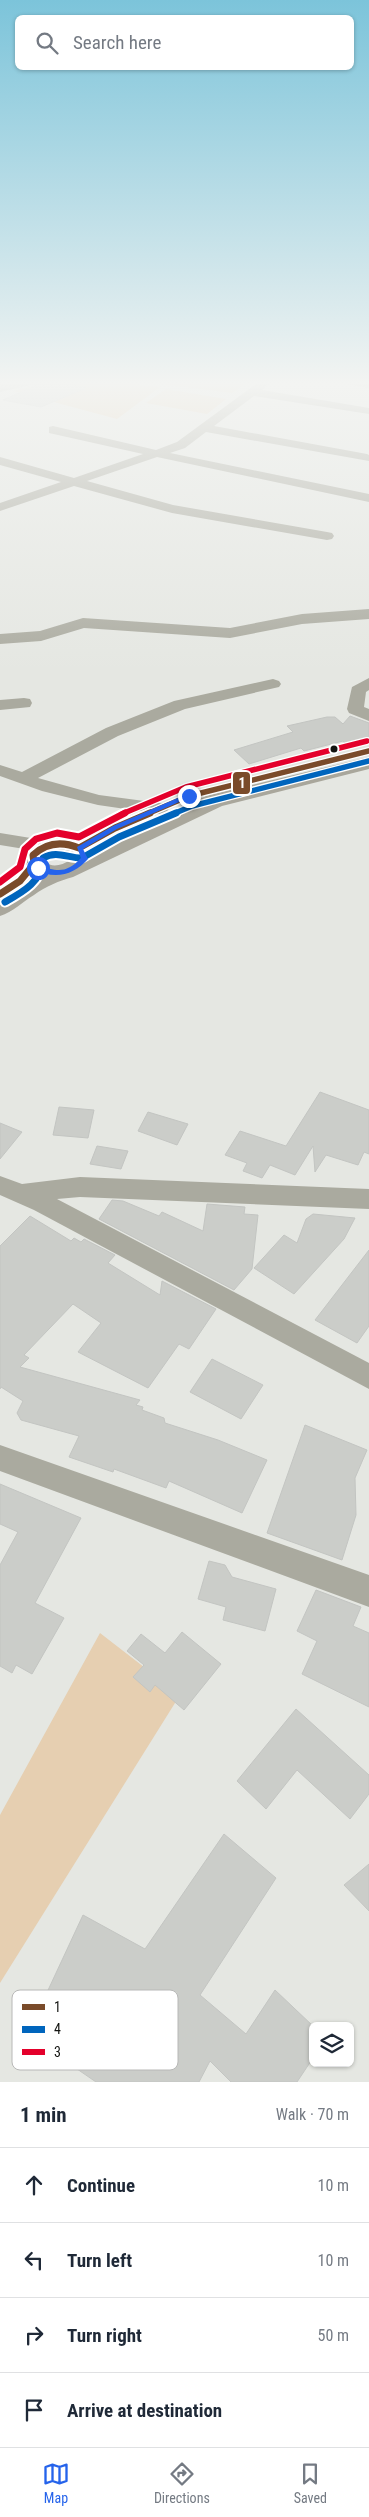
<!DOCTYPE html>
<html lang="en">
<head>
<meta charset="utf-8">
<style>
	body { margin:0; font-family:"Roboto Condensed",sans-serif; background:#f2f2f3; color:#1f2937 }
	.controls { position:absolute; right:15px; bottom:15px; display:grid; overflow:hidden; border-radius:8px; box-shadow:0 1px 4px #0004 }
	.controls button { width:45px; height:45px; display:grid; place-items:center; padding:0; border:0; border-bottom:1px solid #e0e1e3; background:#fff; color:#1f2937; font:25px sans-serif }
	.stop { position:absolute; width:15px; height:15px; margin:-11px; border:4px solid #2563eb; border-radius:50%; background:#fff }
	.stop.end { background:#2563eb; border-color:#fff; box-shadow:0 1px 5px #0008 }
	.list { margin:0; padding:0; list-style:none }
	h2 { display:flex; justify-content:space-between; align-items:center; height:65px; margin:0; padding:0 20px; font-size:21px }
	h2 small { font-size:16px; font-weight:400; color:#747a83 }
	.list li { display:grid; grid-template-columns:32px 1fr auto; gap:15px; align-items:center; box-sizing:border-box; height:75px; padding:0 20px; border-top:1px solid #e0e1e3 }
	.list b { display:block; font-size:19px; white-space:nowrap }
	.list em { font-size:16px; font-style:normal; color:#747a83 }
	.icon { flex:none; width:28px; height:28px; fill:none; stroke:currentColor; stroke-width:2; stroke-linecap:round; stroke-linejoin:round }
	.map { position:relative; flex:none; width:369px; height:2082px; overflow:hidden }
	.search { position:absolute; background:#fff; box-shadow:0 1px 4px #0004; left:15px; right:15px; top:15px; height:55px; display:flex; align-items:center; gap:12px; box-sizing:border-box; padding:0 18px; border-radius:8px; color:#747a83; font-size:19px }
	.sheet { height:365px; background:#fff }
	nav { display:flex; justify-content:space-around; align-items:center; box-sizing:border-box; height:70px; border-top:1px solid #e0e1e3; background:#fff; font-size:14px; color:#747a83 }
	nav a { display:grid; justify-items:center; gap:2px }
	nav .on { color:#2563eb }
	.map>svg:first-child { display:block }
	.green { fill:#e6cfb1 }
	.building { fill:#cbcdc9; stroke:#c3c5c2 }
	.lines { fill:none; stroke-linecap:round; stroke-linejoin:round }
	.street { fill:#aaaa9f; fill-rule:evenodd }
	.secondary { fill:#a9a79c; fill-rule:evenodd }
	.highway { fill:#a9aaa1; fill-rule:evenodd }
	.bus-1-far1-casing { stroke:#fff; stroke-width:8 }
	.bus-1-casing { stroke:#fff; stroke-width:11 }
	.bus-2-far1-casing { stroke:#fff; stroke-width:8 }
	.bus-2-casing { stroke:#fff; stroke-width:11 }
	.bus-3-far1-casing { stroke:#fff; stroke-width:8 }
	.bus-3-casing { stroke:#fff; stroke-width:11 }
	.bus-1-far1 { stroke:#7a4b2a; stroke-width:5.5 }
	.bus-1 { stroke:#7a4b2a; stroke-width:7 }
	.bus-2-far1 { stroke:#0065bd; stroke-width:5.5 }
	.bus-2 { stroke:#0065bd; stroke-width:7 }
	.bus-3-far1 { stroke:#e4002b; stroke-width:5.5 }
	.bus-3 { stroke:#e4002b; stroke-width:7 }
	.route { fill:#2563eb }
	.bus-dot { fill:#121310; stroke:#fff; stroke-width:2 }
	.key { fill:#fff; stroke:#b8b8b7; stroke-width:1 }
	.key-label { font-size:14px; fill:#121310 }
	.line-badge { stroke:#fff; stroke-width:2 }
	.badge-label { font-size:14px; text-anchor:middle; font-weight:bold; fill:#fff }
</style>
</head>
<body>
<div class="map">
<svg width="369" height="2082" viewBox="0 0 369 2082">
	<rect width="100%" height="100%" fill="#e5e7e2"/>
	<path class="green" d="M 57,381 L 105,381 L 160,387 L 117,419 L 13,391 Z
		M 139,381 L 250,381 L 232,393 Z
		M 166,389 L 226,399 L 207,414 L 146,403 Z
		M 100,1633 L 180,1695 L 0,1983 L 0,1815 Z"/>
	<path class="building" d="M 41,381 L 57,381 L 86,388 L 41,407 L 3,400 L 35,386 Z
		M 350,716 L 369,723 L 369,741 L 347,746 L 343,741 L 304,751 L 301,748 L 249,764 L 234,750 L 293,732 L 287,726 L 327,717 L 335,717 L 343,724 Z
		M 320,1092 L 369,1110 L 369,1154 L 364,1152 L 358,1165 L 326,1155 L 315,1172 L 313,1146 L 295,1175 L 270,1165 L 262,1178 L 243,1171 L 247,1163 L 225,1155 L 240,1131 L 286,1146 Z
		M 59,1107 L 94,1110 L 88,1138 L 53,1135 Z
		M 148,1112 L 188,1124 L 177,1145 L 138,1131 Z
		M 0,1123 L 22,1132 L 0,1159 Z
		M 97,1146 L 128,1151 L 121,1169 L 90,1164 Z
		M 112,1200 L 123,1201 L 159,1216 L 162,1212 L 203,1231 L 207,1204 L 245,1207 L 244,1214 L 258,1215 L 252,1269 L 234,1290 L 99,1219 Z
		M 313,1214 L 355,1218 L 344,1239 L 294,1294 L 254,1268 L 284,1235 L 297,1243 L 306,1219 Z
		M 30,1216 L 71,1241 L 74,1238 L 81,1242 L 84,1239 L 115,1255 L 108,1263 L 160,1295 L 162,1281 L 216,1309 L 189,1349 L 179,1344 L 148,1388 L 78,1352 L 101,1323 L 73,1304 L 24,1355 L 29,1358 L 20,1367 L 140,1400 L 136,1405 L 143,1407 L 142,1410 L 164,1418 L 165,1423 L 218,1440 L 267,1460 L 242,1513 L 169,1481 L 166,1488 L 114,1469 L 113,1472 L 69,1457 L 79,1436 L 21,1420 L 17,1413 L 23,1401 L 1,1387 L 0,1389 L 0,1246 Z
		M 369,1250 L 369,1326 L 357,1343 L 315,1320 Z
		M 212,1359 L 263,1385 L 241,1419 L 190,1392 Z
		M 305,1425 L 367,1450 L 355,1478 L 356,1515 L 342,1560 L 267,1533 Z
		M 0,1484 L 81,1518 L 35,1603 L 64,1618 L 32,1674 L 16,1665 L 12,1673 L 0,1666 L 0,1565 L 18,1532 L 0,1524 Z
		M 209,1561 L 225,1565 L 232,1577 L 276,1589 L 265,1631 L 223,1620 L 226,1607 L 198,1599 Z
		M 316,1590 L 361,1607 L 353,1626 L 369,1633 L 369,1707 L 302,1674 L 317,1641 L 297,1631 Z
		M 182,1632 L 221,1664 L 184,1710 L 155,1685 L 150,1692 L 133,1677 L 144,1665 L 127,1651 L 141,1634 L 165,1653 Z
		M 296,1709 L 369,1775 L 369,1794 L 350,1819 L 297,1770 L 266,1809 L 237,1781 Z
		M 224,1834 L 276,1878 L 200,1995 L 246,2034 L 275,1990 L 313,2026 L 313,2058 L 297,2082 L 231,2082 L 210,2061 L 199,2082 L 96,2082 L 64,2060 L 36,2016 L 83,1915 L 145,1949 Z
		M 369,1864 L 369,1911 L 344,1885 Z"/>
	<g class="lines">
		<path class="street" d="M 260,381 L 272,381 L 262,390 L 369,408 L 369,414 L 254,396 L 214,426 L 367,454 L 369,455 L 369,461 L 206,432 L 185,448 L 170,453 L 369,494 L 369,502 L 157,457 L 87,481 L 173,505 L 327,532 L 332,533 L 334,536 L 332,539 L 327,540 L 172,513 L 74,486 L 0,511 L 0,503 L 61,482 L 0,465 L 0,457 L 74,478 L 143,454 L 49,433 L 49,427 L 53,426 L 156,450 L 177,442 Z
			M 369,609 L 369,619 L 302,624 L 230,638 L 84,628 L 41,641 L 0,644 L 0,634 L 40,631 L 83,618 L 230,628 L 302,614 Z
			M 369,678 L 369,690 L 366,692 L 364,707 L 369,709 L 369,721 L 349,713 L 347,709 L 352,687 Z
			M 273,679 L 279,681 L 281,684 L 279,687 L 185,709 L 118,736 L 38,778 L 99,795 L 167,804 L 169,808 L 167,812 L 160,814 L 98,805 L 42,791 L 0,776 L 0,765 L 22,772 L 106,728 L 174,701 Z
			M 24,698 L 30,699 L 32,703 L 30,707 L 0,710 L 0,700 Z
			M 0,833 L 43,840 L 50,842 L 53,846 L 50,850 L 43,852 L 0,845 Z
			M 0,1176 L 22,1184 L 80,1177 L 369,1189 L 369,1209 L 80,1197 L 57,1199 L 369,1363 L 369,1389 L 34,1210 L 0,1195 Z
			M 0,1445 L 369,1575 L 369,1607 L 0,1471 Z"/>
		<path class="secondary" d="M 344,381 L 369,381 L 369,388 L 346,384 Z
			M 369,757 L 369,769 L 222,806 L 73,877 C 59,881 46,886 34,895 C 22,902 13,912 0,916 L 0,896 L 33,875 L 20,861 C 31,833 72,828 93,850 L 206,796 ZM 55,850 L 70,853 L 71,860 C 61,865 53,869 44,861 L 48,853 Z"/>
		<path class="highway" d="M 13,381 L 37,381 L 35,384 L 0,392 L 0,384 Z"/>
		<defs>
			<path id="bus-1-far1" d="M 147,814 L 189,796 L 369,751"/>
			<path id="bus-1" d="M 0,894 L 20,881 L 34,864 L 33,855 C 47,842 62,841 79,848 L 115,828 L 150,813"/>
			<path id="bus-2-far1" d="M 173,814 L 192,806 L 369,761"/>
			<path id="bus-2" d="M 5,902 C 23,892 43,881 43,858 C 57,850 67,858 82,858 L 119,837 L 176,813"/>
			<path id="bus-3-far1" d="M 122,814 L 186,787 L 367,741"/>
			<path id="bus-3" d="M 0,882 L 20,867 L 25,849 L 36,839 L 57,833 L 79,837 L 125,813"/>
		</defs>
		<use href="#bus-1-far1" class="bus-1-far1-casing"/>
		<use href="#bus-1" class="bus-1-casing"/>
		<use href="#bus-2-far1" class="bus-2-far1-casing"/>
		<use href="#bus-2" class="bus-2-casing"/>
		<use href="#bus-3-far1" class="bus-3-far1-casing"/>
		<use href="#bus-3" class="bus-3-casing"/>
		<use href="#bus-1-far1" class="bus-1-far1"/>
		<use href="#bus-1" class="bus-1"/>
		<use href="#bus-2-far1" class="bus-2-far1"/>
		<use href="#bus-2" class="bus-2"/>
		<use href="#bus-3-far1" class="bus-3-far1"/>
		<use href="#bus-3" class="bus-3"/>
	</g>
	<linearGradient id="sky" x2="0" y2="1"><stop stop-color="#7cc4da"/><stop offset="0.57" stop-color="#f3f4f2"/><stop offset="1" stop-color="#f3f4f2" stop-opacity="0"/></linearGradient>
	<rect width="369" height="672" fill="url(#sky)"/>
	<path class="route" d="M 187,794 L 193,796 L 117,829 L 83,849 L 88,859 C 74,875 53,881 34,868 L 38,866 C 58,871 66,874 81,858 L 77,847 L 113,826 Z"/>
	<circle class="bus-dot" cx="334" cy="749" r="4.5"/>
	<rect x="12" y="1990" width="166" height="80" rx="8" class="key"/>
	<rect x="22" y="2004" width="23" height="6" fill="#7a4b2a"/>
	<rect x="22" y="2026" width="23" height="7" fill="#0065bd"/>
	<rect x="22" y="2049" width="23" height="6" fill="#e4002b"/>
	<g class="key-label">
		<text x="54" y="2012">1</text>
		<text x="54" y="2034">4</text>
		<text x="54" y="2057">3</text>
	</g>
	<rect class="line-badge" x="232" y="771" width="19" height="24" rx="5" fill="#7a4b2a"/>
	<g class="badge-label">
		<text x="242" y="788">1</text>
	</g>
</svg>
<div class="controls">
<button><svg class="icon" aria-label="layers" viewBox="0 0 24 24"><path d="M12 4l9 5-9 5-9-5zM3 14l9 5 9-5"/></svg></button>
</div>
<div class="stop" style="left:38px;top:868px"></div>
<div class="stop end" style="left:189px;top:796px"></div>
<div class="search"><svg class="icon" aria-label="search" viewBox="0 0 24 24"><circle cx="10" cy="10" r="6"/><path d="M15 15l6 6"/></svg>Search here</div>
</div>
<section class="sheet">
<h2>1 min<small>Walk · 70 m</small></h2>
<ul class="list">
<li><svg class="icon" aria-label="ahead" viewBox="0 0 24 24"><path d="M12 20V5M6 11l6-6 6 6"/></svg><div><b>Continue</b></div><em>10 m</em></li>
<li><svg class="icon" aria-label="left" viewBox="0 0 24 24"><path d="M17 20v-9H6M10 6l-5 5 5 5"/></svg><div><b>Turn left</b></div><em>10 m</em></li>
<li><svg class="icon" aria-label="right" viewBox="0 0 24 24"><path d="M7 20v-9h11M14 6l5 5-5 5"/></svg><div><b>Turn right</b></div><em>50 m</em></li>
<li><svg class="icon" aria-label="arrive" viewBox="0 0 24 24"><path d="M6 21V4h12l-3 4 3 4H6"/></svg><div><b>Arrive at destination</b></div></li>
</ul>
</section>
<nav>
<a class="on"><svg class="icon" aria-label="map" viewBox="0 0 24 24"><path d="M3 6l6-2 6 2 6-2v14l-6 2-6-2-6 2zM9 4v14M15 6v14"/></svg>Map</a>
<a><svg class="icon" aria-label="directions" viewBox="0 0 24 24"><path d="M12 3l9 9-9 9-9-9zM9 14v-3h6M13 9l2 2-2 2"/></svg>Directions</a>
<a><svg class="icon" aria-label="saved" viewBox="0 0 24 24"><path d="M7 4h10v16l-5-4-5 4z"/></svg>Saved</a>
</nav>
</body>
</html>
